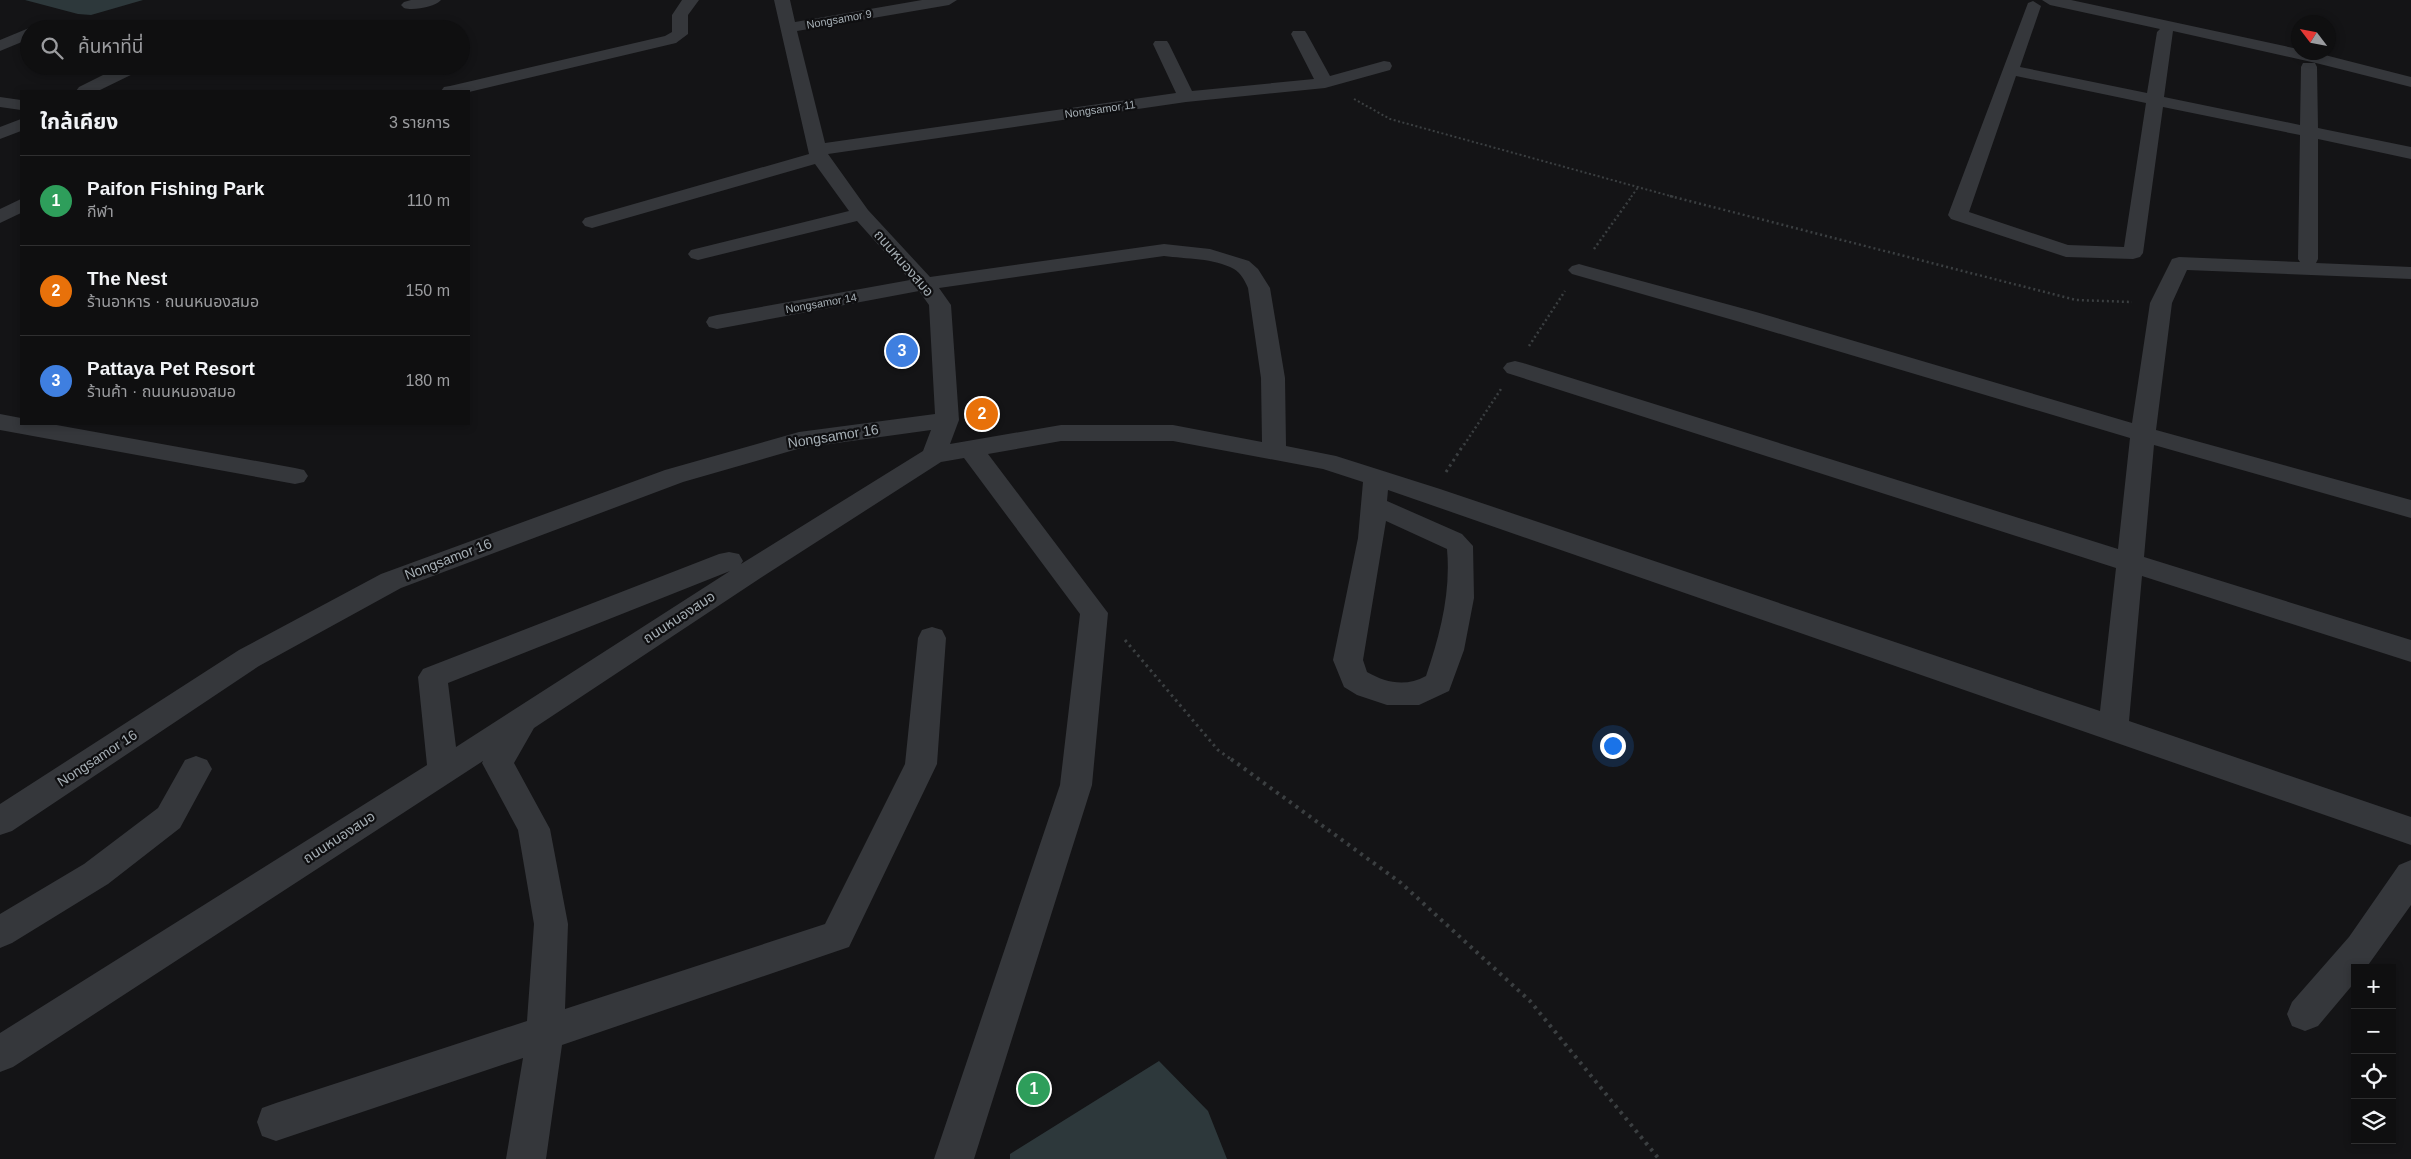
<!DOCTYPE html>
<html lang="th">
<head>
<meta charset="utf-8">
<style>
	body { margin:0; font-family:Helvetica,"Noto Sans Thai",sans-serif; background:#181819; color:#f1f3f6 }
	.controls { position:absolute; right:15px; bottom:15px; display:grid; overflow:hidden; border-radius:0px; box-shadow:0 2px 8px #0003 }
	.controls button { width:45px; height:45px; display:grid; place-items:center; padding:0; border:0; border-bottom:1px solid #2f2f30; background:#0f0f10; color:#f1f3f6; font:25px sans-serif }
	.compass { position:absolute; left:2291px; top:15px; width:45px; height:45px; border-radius:50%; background:#0f0f10; box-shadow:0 2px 8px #0003; rotate:302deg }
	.you { position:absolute; left:1612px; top:745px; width:18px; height:18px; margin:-12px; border:4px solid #fff; border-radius:50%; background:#1a73e8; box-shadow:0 0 0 8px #1a73e833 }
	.badge { display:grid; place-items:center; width:32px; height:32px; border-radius:50%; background:#2563eb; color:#fff; font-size:16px; font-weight:700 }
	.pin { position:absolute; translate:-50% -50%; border:2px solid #fff; box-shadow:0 1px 5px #0006 }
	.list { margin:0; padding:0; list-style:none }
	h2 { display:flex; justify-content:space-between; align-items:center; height:65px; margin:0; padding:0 20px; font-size:21px }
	h2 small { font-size:16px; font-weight:400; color:#9b9c9f }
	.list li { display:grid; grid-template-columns:32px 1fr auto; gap:15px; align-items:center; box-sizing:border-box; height:90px; padding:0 20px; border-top:1px solid #2f2f30 }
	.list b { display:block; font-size:19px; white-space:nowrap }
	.list p { margin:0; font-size:16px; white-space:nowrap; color:#9b9c9f }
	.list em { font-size:16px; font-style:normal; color:#9b9c9f }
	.icon { flex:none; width:28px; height:28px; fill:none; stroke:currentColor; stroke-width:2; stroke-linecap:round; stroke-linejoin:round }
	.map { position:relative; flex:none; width:2411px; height:1159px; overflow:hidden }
	.search { position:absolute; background:#0f0f10; box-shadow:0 2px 8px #0003; left:20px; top:20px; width:450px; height:55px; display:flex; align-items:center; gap:12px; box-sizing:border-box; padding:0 18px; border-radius:28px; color:#9b9c9f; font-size:19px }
	.panel { position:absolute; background:#0f0f10; box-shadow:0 2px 8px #0003; left:20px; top:90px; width:450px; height:335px; border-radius:0px }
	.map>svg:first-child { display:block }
	.water { fill:#2d383b }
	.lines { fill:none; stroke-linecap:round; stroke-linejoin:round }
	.path-far3 { stroke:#3b3f41; stroke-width:2; stroke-dasharray:2 2.5; stroke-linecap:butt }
	.path-far2 { stroke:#3b3f41; stroke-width:2.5; stroke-dasharray:2 3; stroke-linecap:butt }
	.path-far1 { stroke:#3b3f41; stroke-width:3; stroke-dasharray:2.5 4; stroke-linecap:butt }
	.path { stroke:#3b3f41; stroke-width:4; stroke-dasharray:3 5; stroke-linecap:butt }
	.minor { fill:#35373b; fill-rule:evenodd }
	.labels { text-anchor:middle; stroke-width:4.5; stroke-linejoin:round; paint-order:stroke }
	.far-street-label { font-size:11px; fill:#a6afb5; stroke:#0f0f11 }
	.street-label { font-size:14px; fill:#a6afb5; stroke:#0f0f11 }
</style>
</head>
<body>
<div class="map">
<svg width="2411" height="1159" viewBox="0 0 2411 1159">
	<rect width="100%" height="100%" fill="#141416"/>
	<path class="water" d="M 25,0 L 143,0 L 91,15 L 78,14 Z
		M 1159,1061 L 1208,1111 L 1227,1159 L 1010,1159 L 1010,1154 Z"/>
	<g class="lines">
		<path class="path-far3" d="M 1354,99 L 1390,119 L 1674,197
			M 1631,197 L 1639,186"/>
		<path class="path-far2" d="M 1670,196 L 2076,300 L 2132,302
			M 1594,249 L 1632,196
			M 1529,346 L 1565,291
			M 1464,445 L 1501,389"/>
		<path class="path-far1" d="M 1446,472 L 1464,444
			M 1125,640 L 1218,750 L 1232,760"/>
		<path class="path" d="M 1231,759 L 1401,883 L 1530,1001 L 1659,1159"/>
		<path class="minor" d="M 411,0 L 441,0 C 435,7 413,11 404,8 L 401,5 L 404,2 Z
			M 682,0 L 699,0 L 688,15 L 688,34 L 676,43 L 469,92 L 441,91 L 444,87 L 450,86 L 665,36 L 672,32 L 672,15 Z
			M 774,0 L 790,0 L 795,22 L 922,0 L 957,0 L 949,5 L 797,31 L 825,143 L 1176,93 L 1153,44 L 1155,41 L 1167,41 L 1169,44 L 1192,91 L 1314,79 L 1291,34 L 1293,31 L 1305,31 L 1307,34 L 1330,76 L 1384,61 L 1390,62 L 1392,66 L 1390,70 L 1325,88 L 1186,102 L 828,154 L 868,210 L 930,277 L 1164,244 L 1210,249 L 1249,261 L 1258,269 L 1270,288 L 1285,378 L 1286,446 L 1336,456 L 1440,489 L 2100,711 L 2116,568 L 1507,373 L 1503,368 L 1507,363 L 1515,361 L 1523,363 L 2118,549 L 2130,438 L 1740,322 L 1572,274 L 1568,270 L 1572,266 L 1579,264 L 1586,266 L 1756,312 L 2132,423 L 2150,303 L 2172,259 L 2179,257 L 2300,262 L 2298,259 L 2300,135 L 2163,107 L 2143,253 L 2140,257 L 2133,259 L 2066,257 L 1951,219 L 1948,215 L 2028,3 L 2033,1 L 2041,6 L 2020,67 L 2147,93 L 2157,32 L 2160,29 L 2050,5 L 2042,0 L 2071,0 L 2298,49 L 2298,52 L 2317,53 L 2411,77 L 2411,87 L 2316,63 L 2173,31 L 2164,97 L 2300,125 L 2301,67 L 2303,63 L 2315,63 L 2317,67 L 2318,128 L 2411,147 L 2411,159 L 2318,139 L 2318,259 L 2316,263 L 2411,267 L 2411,279 L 2187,270 L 2172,303 L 2156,430 L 2411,500 L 2411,518 L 2154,445 L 2144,557 L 2411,640 L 2411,662 L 2142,576 L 2129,721 L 2411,817 L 2411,845 L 1388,490 L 1387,501 L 1462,534 L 1473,546 L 1474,598 L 1464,650 L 1449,691 L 1419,705 L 1387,705 L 1357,695 L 1344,687 L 1333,660 L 1358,538 L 1363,482 L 1323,469 L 1173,441 L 1061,441 L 988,454 L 1108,613 L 1092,785 L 974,1159 L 934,1159 L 1060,785 L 1080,614 L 964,458 L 941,462 L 762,577 L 534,728 L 514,763 L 550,829 L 568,924 L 565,1009 L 825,924 L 905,764 L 918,638 L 922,630 L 932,627 L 942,630 L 946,638 L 937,764 L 849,947 L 562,1045 L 546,1159 L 506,1159 L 523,1058 L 276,1141 L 262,1136 L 257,1122 L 262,1108 L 276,1103 L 527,1021 L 534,924 L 518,830 L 482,763 L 483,761 L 13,1067 L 0,1072 L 0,1033 L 427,765 L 418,677 L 423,669 L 719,554 L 729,552 L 739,554 L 743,561 L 741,564 L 923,451 L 931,430 L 801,448 L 683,482 L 401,588 L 259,666 L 12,831 L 0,835 L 0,804 L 239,650 L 381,574 L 665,470 L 799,432 L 935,414 L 929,305 L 919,291 L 717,329 L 709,327 L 706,322 L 709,317 L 717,315 L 910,280 L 857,221 L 698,260 L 691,258 L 688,254 L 691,250 L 849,211 L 815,164 L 599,226 L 592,228 L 585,226 L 582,222 L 585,218 L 809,154 ZM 2016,76 L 2146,103 L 2124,247 L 2068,245 L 1969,212 ZM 1164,256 C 1186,259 1214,258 1234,269 C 1241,273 1245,281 1248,288 L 1261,378 L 1262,442 L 1173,425 L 1061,425 L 950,444 L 959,420 L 951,305 L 939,288 ZM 1386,521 L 1447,549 C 1451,593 1440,635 1426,676 C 1406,687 1386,683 1367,672 L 1363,660 ZM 730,571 L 456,747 L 448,683 Z
			M 29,28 L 31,29 L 29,29 L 29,39 L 0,51 L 0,40 Z
			M 121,66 L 143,66 L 141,70 L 98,91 L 76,91 L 79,87 Z
			M 0,97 L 21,100 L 21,110 L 0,107 Z
			M 21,119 L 21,131 L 0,139 L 0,127 Z
			M 21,199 L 21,213 L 0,223 L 0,209 Z
			M 0,414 L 21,418 L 21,424 L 51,424 L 295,468 L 304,470 L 308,476 L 304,482 L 295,484 L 0,430 Z
			M 196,756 L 207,760 L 212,769 L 180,828 L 108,884 L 12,943 L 0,948 L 0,914 L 84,864 L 158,808 L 185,760 Z
			M 2411,860 L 2411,905 L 2366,968 L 2355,968 L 2355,982 L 2318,1026 L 2305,1031 L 2292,1026 L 2287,1014 L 2292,1002 L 2349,937 L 2399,865 Z"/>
	</g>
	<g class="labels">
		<g class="far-street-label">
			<text transform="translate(839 19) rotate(-10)" y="4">Nongsamor 9</text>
			<text transform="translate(1100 109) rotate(-8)" y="4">Nongsamor 11</text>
			<text transform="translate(821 303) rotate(-10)" y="4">Nongsamor 14</text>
		</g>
		<g class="street-label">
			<text transform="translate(904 263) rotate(49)" y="5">ถนนหนองสมอ</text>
			<text transform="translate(833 436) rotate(-9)" y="5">Nongsamor 16</text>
			<text transform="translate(448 559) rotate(-21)" y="5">Nongsamor 16</text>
			<text transform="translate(679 617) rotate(-33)" y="5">ถนนหนองสมอ</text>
			<text transform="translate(97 758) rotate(-33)" y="5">Nongsamor 16</text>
			<text transform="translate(339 837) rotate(-33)" y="5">ถนนหนองสมอ</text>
		</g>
	</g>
</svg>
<div class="controls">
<button>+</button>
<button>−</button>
<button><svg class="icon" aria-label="locate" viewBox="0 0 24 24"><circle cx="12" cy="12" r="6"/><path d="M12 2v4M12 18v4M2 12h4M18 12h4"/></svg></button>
<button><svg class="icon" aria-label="layers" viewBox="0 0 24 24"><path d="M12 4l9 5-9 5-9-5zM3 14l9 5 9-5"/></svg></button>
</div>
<svg class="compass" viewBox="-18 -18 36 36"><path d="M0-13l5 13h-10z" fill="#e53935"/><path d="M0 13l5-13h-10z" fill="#9b9c9f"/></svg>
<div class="you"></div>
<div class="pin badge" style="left:1034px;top:1089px;background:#2e9e5b">1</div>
<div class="pin badge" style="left:982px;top:414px;background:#e8710a">2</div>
<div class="pin badge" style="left:902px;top:351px;background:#3f7fe0">3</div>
<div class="search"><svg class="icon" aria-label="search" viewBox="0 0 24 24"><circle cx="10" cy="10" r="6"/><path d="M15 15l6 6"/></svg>ค้นหาที่นี่</div>
<section class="panel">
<h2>ใกล้เคียง<small>3 รายการ</small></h2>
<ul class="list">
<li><span class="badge" style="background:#2e9e5b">1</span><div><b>Paifon Fishing Park</b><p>กีฬา</p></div><em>110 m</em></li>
<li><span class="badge" style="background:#e8710a">2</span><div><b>The Nest</b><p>ร้านอาหาร · ถนนหนองสมอ</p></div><em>150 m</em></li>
<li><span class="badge" style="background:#3f7fe0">3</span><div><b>Pattaya Pet Resort</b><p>ร้านค้า · ถนนหนองสมอ</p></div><em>180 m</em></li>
</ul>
</section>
</div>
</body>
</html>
